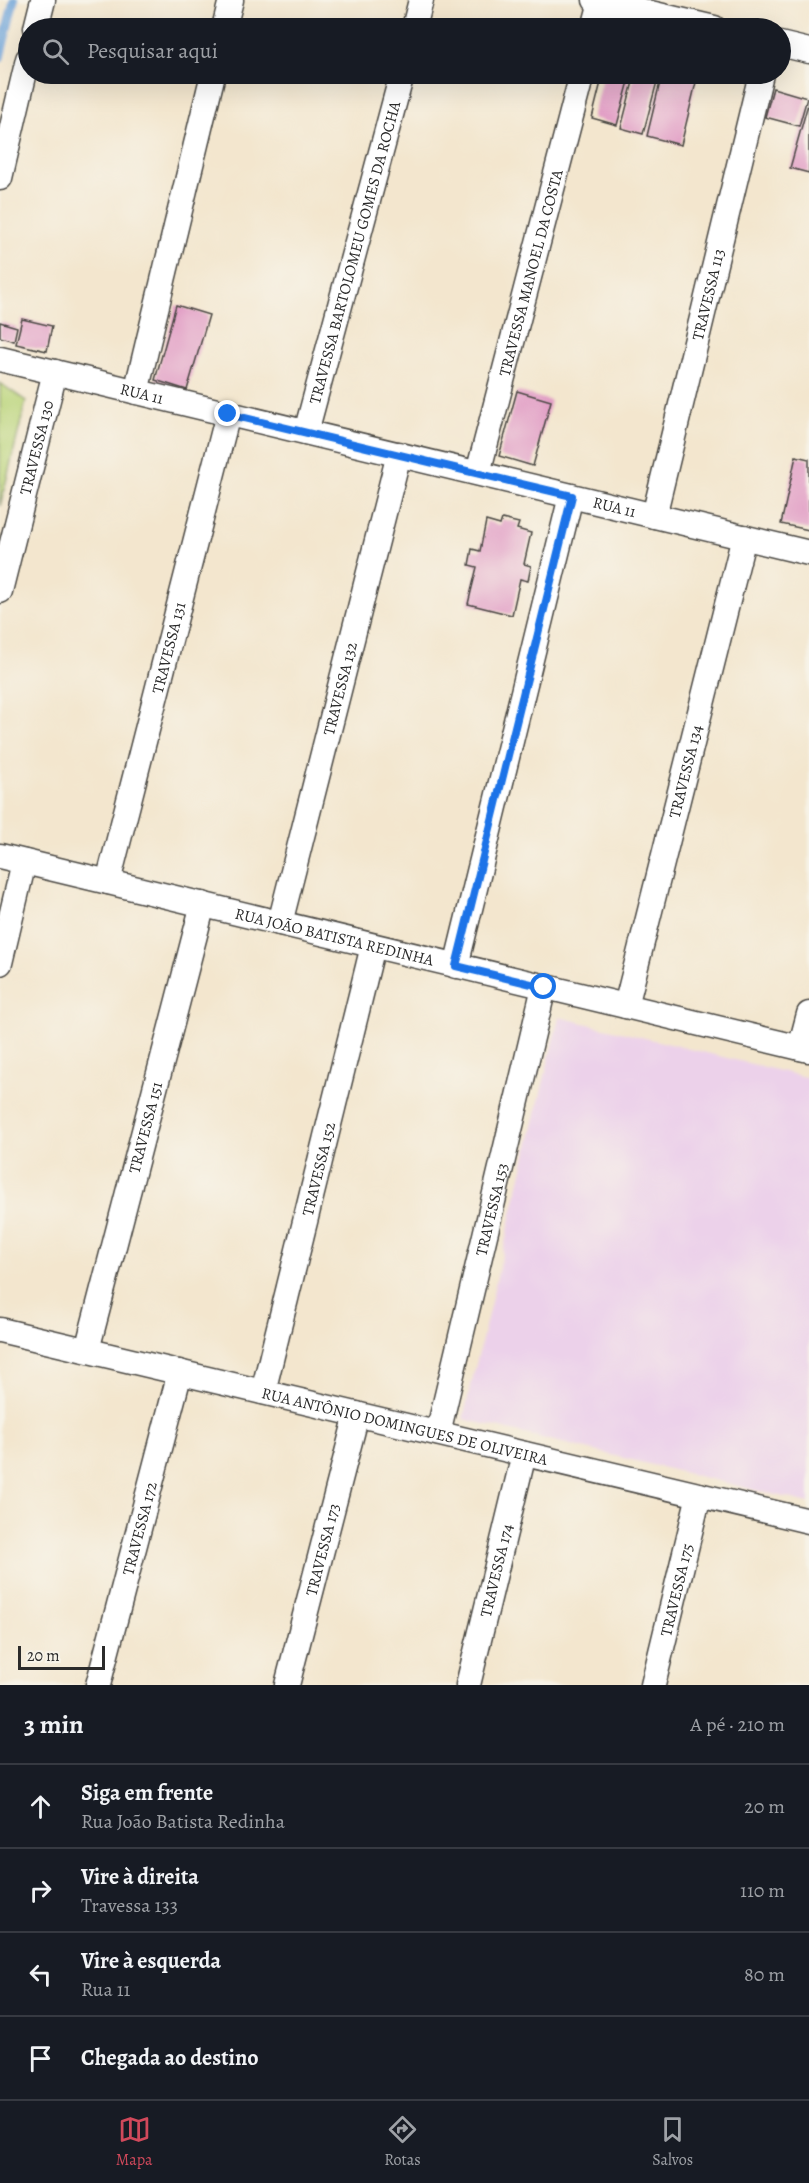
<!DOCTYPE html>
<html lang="pt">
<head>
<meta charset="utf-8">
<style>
	body { margin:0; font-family:Alegreya,serif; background:#20242c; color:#f1f3f6 }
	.scale { position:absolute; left:18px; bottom:15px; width:87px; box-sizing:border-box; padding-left:6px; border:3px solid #2b2b2b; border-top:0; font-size:16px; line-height:21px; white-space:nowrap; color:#2b2b2b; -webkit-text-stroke:4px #f7f3e8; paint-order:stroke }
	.stop { position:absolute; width:18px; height:18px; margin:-14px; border:4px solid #1a73e8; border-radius:50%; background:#fff }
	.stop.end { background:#1a73e8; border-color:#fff; box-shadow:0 2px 6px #0008 }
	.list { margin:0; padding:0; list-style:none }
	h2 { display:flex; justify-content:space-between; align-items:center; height:78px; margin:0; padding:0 24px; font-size:26px }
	h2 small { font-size:20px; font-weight:400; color:#9ea1a6 }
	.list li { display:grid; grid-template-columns:39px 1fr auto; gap:18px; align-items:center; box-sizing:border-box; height:84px; padding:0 24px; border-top:2px solid #363941 }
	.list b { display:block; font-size:22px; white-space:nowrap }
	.list p { margin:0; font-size:20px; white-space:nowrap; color:#9ea1a6 }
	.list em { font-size:20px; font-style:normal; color:#9ea1a6 }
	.icon { flex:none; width:33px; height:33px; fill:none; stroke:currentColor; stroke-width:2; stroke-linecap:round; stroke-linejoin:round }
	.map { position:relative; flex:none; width:809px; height:1685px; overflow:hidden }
	.search { position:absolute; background:#171b24; box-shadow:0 6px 24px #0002; left:18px; right:18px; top:18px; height:66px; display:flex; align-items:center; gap:15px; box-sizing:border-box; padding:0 21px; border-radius:33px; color:#9ea1a6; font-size:22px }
	.sheet { height:414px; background:#171b24 }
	nav { display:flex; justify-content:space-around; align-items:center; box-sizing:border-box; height:84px; border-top:2px solid #363941; background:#171b24; font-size:16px; color:#9ea1a6 }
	nav a { display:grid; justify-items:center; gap:3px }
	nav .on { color:#d1495b }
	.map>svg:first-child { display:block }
	.built { fill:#ecd1ea }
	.green { fill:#bad479; stroke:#728052; stroke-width:1.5 }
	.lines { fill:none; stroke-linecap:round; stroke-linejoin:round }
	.stream { stroke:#6aa1d8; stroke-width:9 }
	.building { fill:#e19cc5 }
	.minor-casing { stroke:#494743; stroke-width:27 }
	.minor { stroke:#fff; stroke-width:24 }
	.route { stroke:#1a73e8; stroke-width:8 }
	.labels { text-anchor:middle; stroke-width:4.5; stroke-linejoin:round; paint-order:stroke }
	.street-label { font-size:16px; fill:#2b2b2b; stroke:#f7f3e8 }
</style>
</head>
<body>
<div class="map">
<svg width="809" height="1685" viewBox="0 0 809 1685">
	<rect width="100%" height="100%" fill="#f7f3e8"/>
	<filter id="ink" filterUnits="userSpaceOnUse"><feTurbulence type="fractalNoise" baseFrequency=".0167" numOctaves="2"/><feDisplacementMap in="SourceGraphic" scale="12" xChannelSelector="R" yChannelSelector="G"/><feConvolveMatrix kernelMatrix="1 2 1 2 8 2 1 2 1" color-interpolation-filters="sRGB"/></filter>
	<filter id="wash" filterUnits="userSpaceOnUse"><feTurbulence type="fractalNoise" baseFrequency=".008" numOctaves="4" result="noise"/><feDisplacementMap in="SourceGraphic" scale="24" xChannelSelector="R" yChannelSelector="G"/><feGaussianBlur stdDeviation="1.35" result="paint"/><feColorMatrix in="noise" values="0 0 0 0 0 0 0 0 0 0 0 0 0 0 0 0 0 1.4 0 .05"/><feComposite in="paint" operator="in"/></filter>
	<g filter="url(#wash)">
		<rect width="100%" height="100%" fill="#f3e6ce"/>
		<path class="built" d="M 559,1017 L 809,1078 L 809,1503 L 463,1419 Z"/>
		<path class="green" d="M 0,383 L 26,401 L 0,506 Z"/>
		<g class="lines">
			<path class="stream" d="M 0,58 L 14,0"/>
		</g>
		<g id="blocks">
			<path class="building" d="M 603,74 L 631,74 L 617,125 L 592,118 Z
				M 635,74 L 659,74 L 643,134 L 621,128 Z
				M 662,74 L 698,74 L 681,145 L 647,136 Z
				M 773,88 L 807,98 L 799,126 L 765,117 Z
				M 808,104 L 809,104 L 809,173 L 790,168 Z
				M 176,305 L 209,315 L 187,390 L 155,380 Z
				M 22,319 L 52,326 L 47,351 L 16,344 Z
				M 0,322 L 17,327 L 14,341 L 0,337 Z
				M 517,391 L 551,401 L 533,466 L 499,456 Z
				M 796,456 L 809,459 L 809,530 L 781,524 Z
				M 502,519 L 519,523 L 517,529 L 531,533 L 524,564 L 531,566 L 528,581 L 520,579 L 512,615 L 468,604 L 477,567 L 469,565 L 472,549 L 480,551 L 486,521 L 500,525 Z"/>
		</g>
	</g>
	<g filter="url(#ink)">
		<use href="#blocks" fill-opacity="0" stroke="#494743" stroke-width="1.5"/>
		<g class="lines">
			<defs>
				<g id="minor">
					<path d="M 595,0 L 714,28"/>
					<path d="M 36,28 L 43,0"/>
					<path d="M 224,28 L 231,0"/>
					<path d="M 414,28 L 421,0"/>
					<path d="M 594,28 L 601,2"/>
					<path d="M 780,44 L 809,51"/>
					<path d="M 0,178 L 28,59"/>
					<path id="s1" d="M 0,359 L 809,553"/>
					<path d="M 136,392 L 213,74"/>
					<path id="s2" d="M 306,432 L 402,74"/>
					<path id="s3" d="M 478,473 L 582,74"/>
					<path id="s4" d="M 654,516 L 761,74"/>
					<path id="s5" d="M 0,591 L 55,372"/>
					<path id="s6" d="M 0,856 L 809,1050"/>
					<path id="s7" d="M 108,882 L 228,414"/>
					<path id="s8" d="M 280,923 L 399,454"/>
					<path d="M 0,963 L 24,862"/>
					<path d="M 456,966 L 571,496"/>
					<path id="s9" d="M 626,1006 L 744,537"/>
					<path d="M 800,1048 L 809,1014"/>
					<path id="s10" d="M 0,1330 L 809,1521"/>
					<path id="s11" d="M 87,1350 L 203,904"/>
					<path id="s12" d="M 263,1392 L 373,946"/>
					<path id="s13" d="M 438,1433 L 544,987"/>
					<path id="s14" d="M 98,1685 L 180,1372"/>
					<path id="s15" d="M 287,1685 L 357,1414"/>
					<path id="s16" d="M 468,1685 L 524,1454"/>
					<path id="s17" d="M 653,1685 L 699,1495"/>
				</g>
			</defs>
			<use href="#minor" class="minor-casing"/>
			<use href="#minor" class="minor"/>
		</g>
	</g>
	<g class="lines" filter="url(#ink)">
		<path class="route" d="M 228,414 L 572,496 L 456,966 L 544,987"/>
	</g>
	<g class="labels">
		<g class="street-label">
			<text dy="6" stroke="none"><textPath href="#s2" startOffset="186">TRAVESSA BARTOLOMEU GOMES DA ROCHA</textPath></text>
			<text dy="6" stroke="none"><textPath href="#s3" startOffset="207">TRAVESSA MANOEL DA COSTA</textPath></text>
			<text dy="6" stroke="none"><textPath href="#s4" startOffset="228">TRAVESSA 113</textPath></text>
			<text dy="6" stroke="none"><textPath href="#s1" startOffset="146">RUA 11</textPath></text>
			<text dy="6" stroke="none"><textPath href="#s5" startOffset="148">TRAVESSA 130</textPath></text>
			<text dy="6" stroke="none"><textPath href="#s1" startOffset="632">RUA 11</textPath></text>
			<text dy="6" stroke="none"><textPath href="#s7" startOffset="242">TRAVESSA 131</textPath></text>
			<text dy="6" stroke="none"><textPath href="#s8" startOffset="242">TRAVESSA 132</textPath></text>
			<text dy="6" stroke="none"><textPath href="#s9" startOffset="242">TRAVESSA 134</textPath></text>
			<text dy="6" stroke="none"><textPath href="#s6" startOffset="344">RUA JOÃO BATISTA REDINHA</textPath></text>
			<text dy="6" stroke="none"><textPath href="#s11" startOffset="230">TRAVESSA 151</textPath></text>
			<text dy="6" stroke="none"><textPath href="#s12" startOffset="230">TRAVESSA 152</textPath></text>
			<text dy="6" stroke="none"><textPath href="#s13" startOffset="230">TRAVESSA 153</textPath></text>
			<text dy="6" stroke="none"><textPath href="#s10" startOffset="416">RUA ANTÔNIO DOMINGUES DE OLIVEIRA</textPath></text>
			<text dy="6" stroke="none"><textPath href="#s14" startOffset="162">TRAVESSA 172</textPath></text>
			<text dy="6" stroke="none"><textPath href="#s15" startOffset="140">TRAVESSA 173</textPath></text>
			<text dy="6" stroke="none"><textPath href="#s16" startOffset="118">TRAVESSA 174</textPath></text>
			<text dy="6" stroke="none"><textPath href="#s17" startOffset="98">TRAVESSA 175</textPath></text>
		</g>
	</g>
</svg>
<div class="scale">20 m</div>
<div class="stop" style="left:544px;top:987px"></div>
<div class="stop end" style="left:228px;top:414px"></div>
<div class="search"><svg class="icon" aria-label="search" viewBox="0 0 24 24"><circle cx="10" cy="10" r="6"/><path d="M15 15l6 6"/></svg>Pesquisar aqui</div>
</div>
<section class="sheet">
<h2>3 min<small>A pé · 210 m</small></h2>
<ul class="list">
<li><svg class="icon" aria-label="ahead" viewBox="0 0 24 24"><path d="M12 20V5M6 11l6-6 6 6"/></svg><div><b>Siga em frente</b><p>Rua João Batista Redinha</p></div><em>20 m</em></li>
<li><svg class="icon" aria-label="right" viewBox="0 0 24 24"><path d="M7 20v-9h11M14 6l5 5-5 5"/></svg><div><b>Vire à direita</b><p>Travessa 133</p></div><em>110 m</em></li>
<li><svg class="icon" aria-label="left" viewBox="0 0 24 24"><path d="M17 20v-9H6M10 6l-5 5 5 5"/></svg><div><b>Vire à esquerda</b><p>Rua 11</p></div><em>80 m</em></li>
<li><svg class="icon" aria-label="arrive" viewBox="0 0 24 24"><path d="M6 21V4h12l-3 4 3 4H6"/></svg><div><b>Chegada ao destino</b></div></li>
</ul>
</section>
<nav>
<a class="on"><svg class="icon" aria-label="map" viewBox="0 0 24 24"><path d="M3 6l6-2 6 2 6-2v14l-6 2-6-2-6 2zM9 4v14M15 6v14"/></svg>Mapa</a>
<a><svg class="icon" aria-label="directions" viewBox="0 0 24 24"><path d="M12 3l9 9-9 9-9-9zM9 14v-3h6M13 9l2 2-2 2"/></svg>Rotas</a>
<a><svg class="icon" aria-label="saved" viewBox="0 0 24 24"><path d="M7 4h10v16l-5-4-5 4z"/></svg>Salvos</a>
</nav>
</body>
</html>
